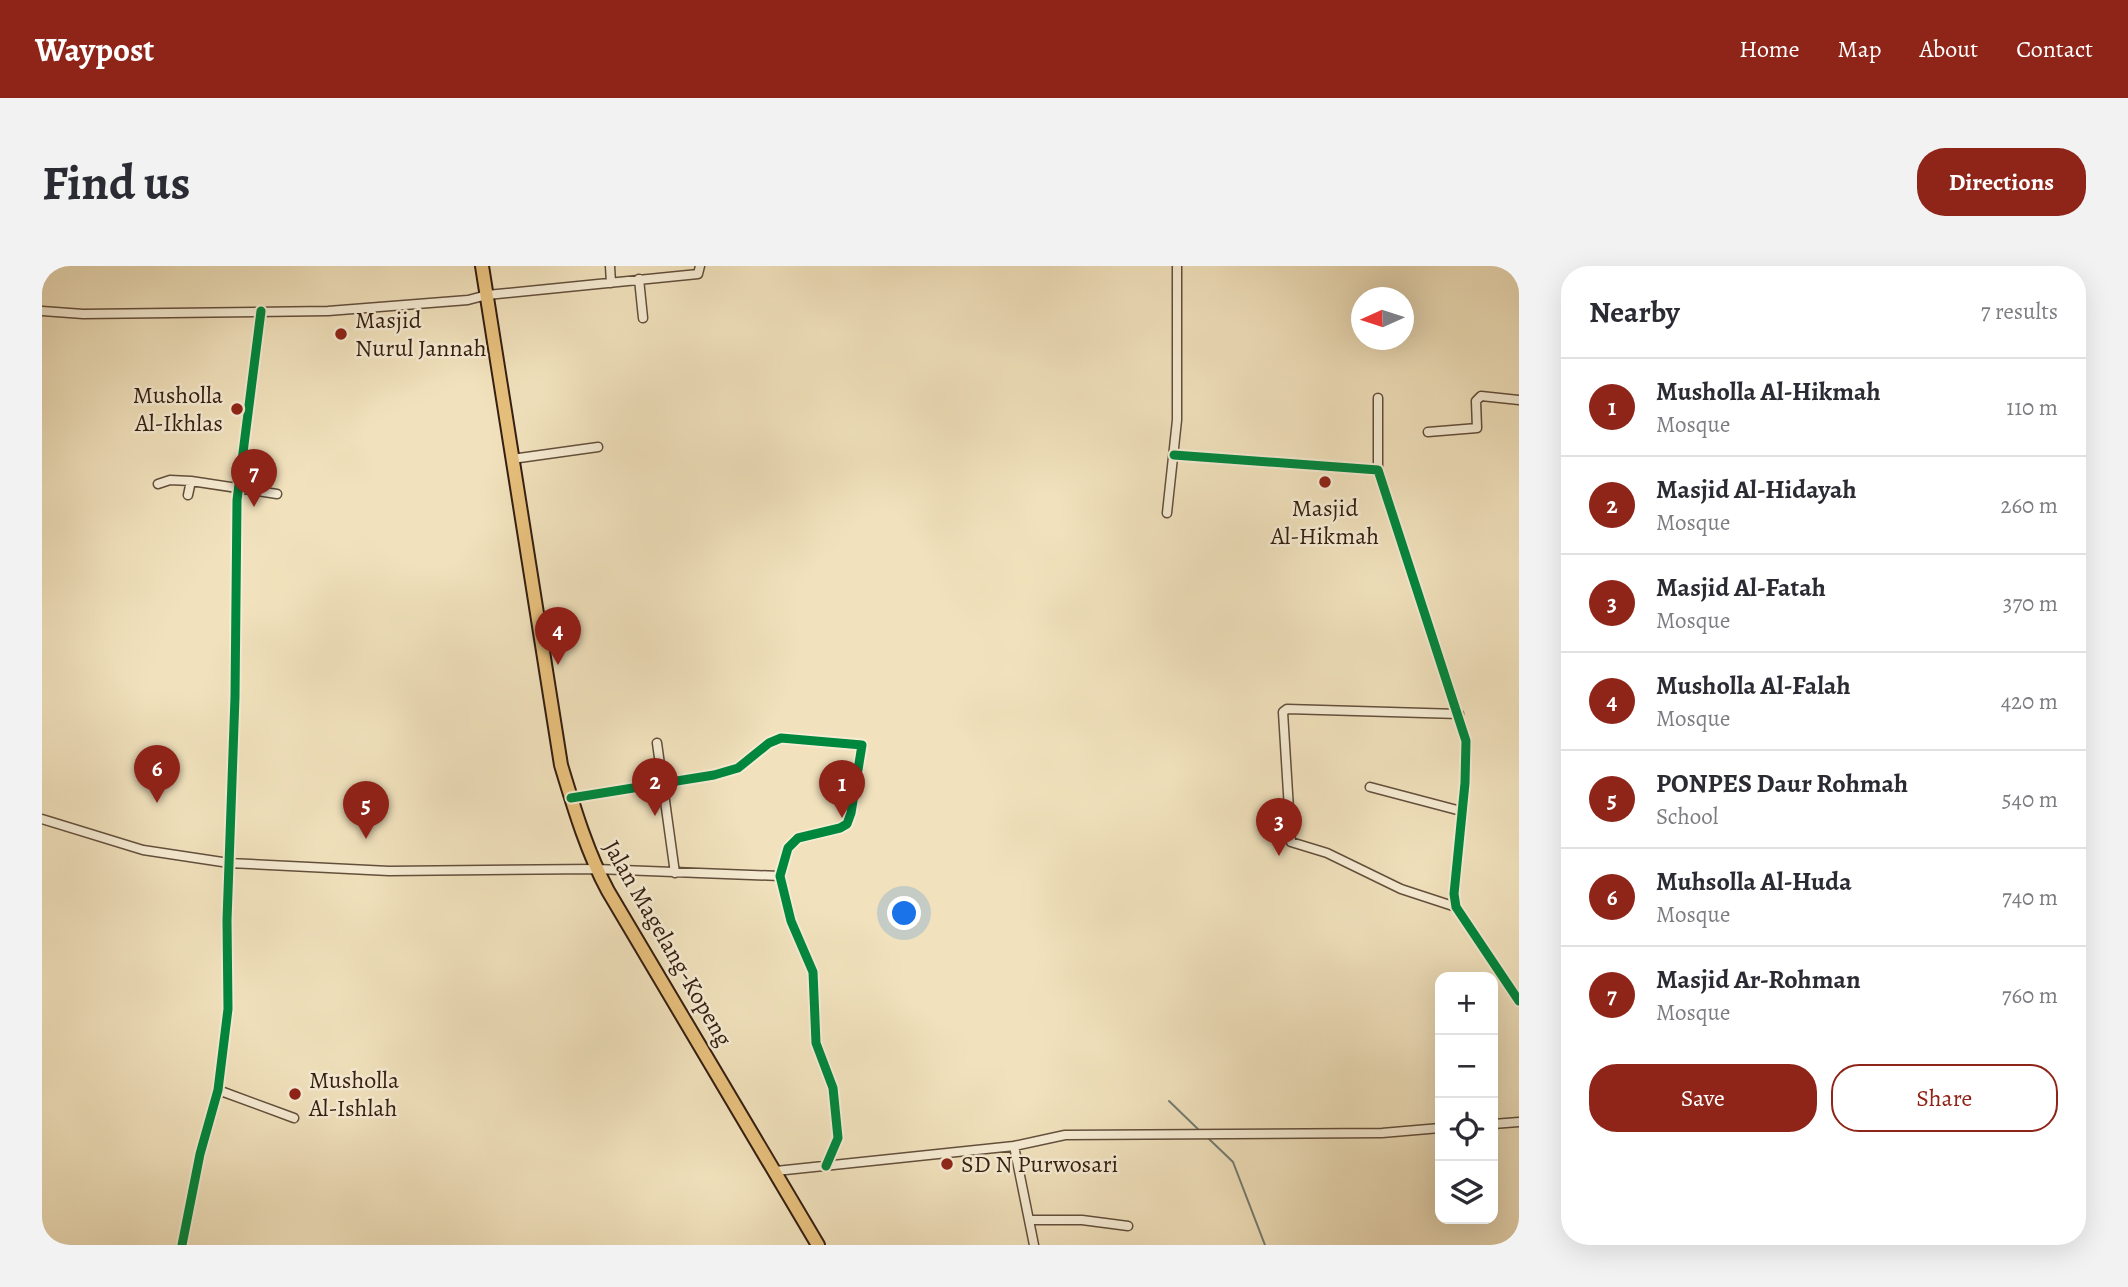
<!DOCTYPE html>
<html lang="en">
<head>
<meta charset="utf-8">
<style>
	body { margin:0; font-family:Alegreya,serif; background:#f2f2f3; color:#2b2b33 }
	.controls { position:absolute; right:21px; bottom:21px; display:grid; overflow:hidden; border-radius:14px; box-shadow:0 7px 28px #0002 }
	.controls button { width:63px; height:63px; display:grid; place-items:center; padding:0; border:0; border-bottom:2px solid #e1e1e2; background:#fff; color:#2b2b33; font:35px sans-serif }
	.compass { position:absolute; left:1309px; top:21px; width:63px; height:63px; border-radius:50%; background:#fff; box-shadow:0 7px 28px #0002; rotate:267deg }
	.you { position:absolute; left:863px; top:648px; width:24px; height:24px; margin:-18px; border:5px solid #fff; border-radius:50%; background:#1a73e8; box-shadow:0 0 0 10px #1a73e833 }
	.badge { display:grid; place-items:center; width:46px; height:46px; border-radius:50%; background:#8f2418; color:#fff; font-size:23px; font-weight:700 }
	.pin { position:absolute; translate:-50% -58px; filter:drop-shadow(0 2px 4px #0008) }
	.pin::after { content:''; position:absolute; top:37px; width:24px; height:21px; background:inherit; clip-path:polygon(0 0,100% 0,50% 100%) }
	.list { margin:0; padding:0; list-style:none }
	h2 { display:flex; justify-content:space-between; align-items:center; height:91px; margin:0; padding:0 28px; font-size:30px }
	h2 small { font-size:23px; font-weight:400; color:#7c7c81 }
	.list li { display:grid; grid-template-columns:46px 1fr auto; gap:21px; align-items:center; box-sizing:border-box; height:98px; padding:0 28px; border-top:2px solid #e1e1e2 }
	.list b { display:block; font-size:26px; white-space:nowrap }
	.list p { margin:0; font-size:23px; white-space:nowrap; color:#7c7c81 }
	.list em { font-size:23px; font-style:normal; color:#7c7c81 }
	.actions { display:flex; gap:14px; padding:21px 28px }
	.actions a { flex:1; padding:16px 0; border:2px solid #8f2418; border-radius:28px; text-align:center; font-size:24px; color:#8f2418 }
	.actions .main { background:#8f2418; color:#fff }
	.icon { flex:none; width:38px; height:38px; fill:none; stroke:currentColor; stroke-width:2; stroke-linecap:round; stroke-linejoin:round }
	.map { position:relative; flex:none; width:1477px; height:979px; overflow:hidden; border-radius:28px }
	header { display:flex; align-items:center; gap:42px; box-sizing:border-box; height:98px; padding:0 35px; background:#8f2418; color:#fff }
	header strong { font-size:33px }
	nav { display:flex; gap:38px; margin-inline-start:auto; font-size:24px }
	.intro { display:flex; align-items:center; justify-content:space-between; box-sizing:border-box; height:168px; padding:0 42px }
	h1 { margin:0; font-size:49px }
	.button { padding:18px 32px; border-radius:28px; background:#8f2418; color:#fff; font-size:24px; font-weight:700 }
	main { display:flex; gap:42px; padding:0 42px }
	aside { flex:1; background:#fff; border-radius:28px; box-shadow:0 7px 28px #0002 }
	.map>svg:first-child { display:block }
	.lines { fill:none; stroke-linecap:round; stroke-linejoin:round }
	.stream { stroke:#727d73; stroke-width:2 }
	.street-casing { stroke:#634f3c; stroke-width:11 }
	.primary-casing { stroke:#341e11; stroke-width:16 }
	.street { stroke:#f6ecd4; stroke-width:8 }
	.primary { stroke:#e8c17e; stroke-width:12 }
	.cycleway-casing { stroke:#f6ecd4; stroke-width:13 }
	.cycleway { stroke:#00873e; stroke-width:9 }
	.poi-dot { fill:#8f2418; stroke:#f6ecd4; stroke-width:2.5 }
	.labels { text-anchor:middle; stroke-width:5; stroke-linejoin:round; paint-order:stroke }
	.poi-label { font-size:24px; fill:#341e11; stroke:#f6ecd4; text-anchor:start }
	.street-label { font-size:24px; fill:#341e11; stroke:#f6ecd4 }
</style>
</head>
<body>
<header>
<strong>Waypost</strong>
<nav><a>Home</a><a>Map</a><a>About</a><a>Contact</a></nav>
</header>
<div class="intro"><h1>Find us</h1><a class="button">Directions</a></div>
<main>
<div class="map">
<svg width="1477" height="979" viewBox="0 0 1477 979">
	<rect width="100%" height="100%" fill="#f1e2bd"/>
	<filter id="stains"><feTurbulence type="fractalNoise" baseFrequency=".00286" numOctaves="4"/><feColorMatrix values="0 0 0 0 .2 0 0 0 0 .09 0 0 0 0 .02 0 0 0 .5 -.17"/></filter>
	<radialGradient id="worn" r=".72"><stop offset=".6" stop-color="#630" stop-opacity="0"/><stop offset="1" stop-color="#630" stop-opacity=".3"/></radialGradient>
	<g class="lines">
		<path class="stream" d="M 1127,835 L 1159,866
			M 1166,872 L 1191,896 L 1223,979"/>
		<defs>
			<path id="street" d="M 568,0 L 569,17
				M 597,13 L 601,52
				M 0,45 L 41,48 L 286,45 L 426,34 L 445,29 L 656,8 L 658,0
				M 1336,132 L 1336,204
				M 1386,166 L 1435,162 L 1434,135 L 1439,130 L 1477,134
				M 1132,189 L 1336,204 L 1424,475 L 1423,517 L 1412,628 L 1414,641 L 1477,735
				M 470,193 L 556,181
				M 116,218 L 128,214 L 149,215
				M 146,229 L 149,215 L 235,228
				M 1125,247 L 1135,154 L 1135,0
				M 615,477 L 633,607
				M 1328,521 L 1419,545
				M 529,532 L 672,509 L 696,502 L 727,477 L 739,472 L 820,479 L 809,547 L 805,558 L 798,562 L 756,572 L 746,582 L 738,610 L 749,655 L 771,706 L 774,777 L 791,822 L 796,872 L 784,900
				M 0,553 L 101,584 L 187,597 L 347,605 L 554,603 L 738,610
				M 1414,641 L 1359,623 L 1285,587 L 1249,576 L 1241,446 L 1245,443 L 1417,448
				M 176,824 L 252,852
				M 1451,858 L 1477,856
				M 972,880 L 1023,869 L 1340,867 L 1398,862
				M 734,905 L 972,880 L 992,979
				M 988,954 L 1040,954 L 1086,960
				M 140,979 L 158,888 L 176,824 L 186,743 L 185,654 L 193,431 L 195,234 L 219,45"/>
			<path id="primary" d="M 440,0 L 519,499 C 532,542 545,586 566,625 L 776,979"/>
		</defs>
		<use href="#street" class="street-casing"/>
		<use href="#primary" class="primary-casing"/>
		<use href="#street" class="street"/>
		<use href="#primary" class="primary"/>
		<defs>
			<path id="cycleway" d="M 1132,189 L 1336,204 L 1424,475 L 1423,517 L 1412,628 L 1414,641 L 1477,735
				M 529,532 L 672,509 L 696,502 L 727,477 L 739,472 L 820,479 L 809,547 L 805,558 L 798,562 L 756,572 L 746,582 L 738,610 L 749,655 L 771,706 L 774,777 L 791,822 L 796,872 L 784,900
				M 140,979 L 158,888 L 176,824 L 186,743 L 185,654 L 193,431 L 195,234 L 219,45"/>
		</defs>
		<use href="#cycleway" class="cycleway-casing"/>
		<use href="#cycleway" class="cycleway"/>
	</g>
	<g class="poi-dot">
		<circle cx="299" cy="68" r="7"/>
		<circle cx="195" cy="143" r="7"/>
		<circle cx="1283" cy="216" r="7"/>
		<circle cx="253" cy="828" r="7"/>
		<circle cx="905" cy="898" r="7"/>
	</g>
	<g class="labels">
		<g class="poi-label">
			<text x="313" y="62">Masjid<tspan x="313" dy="28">Nurul Jannah</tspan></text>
			<text x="181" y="137" text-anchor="end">Musholla<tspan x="181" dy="28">Al-Ikhlas</tspan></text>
			<text x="1283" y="250" text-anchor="middle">Masjid<tspan x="1283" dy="28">Al-Hikmah</tspan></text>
			<text x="267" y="822">Musholla<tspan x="267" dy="28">Al-Ishlah</tspan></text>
			<text x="919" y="906">SD N Purwosari</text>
		</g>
		<g class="street-label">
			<text transform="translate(626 677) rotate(60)" y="8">Jalan Magelang-Kopeng</text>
		</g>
	</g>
	<rect width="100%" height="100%" filter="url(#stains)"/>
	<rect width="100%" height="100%" fill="url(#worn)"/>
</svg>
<div class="controls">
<button>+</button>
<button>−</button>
<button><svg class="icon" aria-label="locate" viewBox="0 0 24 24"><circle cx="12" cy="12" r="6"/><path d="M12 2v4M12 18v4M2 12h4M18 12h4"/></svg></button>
<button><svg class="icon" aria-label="layers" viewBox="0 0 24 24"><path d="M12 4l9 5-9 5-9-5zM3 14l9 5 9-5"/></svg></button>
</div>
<svg class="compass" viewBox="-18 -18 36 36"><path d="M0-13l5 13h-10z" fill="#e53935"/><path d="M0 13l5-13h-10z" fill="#7c7c81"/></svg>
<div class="you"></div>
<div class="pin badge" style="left:800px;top:552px">1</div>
<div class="pin badge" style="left:613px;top:550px">2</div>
<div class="pin badge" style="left:1237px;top:590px">3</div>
<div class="pin badge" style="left:516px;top:399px">4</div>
<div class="pin badge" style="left:324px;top:573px">5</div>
<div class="pin badge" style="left:115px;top:537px">6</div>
<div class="pin badge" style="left:212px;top:241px">7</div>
</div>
<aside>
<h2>Nearby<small>7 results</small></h2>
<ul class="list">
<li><span class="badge">1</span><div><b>Musholla Al-Hikmah</b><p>Mosque</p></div><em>110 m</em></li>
<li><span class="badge">2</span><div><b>Masjid Al-Hidayah</b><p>Mosque</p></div><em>260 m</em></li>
<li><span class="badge">3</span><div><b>Masjid Al-Fatah</b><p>Mosque</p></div><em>370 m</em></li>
<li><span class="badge">4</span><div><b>Musholla Al-Falah</b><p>Mosque</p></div><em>420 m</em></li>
<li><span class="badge">5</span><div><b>PONPES Daur Rohmah</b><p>School</p></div><em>540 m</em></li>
<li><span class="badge">6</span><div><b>Muhsolla Al-Huda</b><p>Mosque</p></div><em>740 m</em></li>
<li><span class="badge">7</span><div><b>Masjid Ar-Rohman</b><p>Mosque</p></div><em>760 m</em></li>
</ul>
<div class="actions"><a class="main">Save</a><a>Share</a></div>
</aside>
</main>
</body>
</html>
